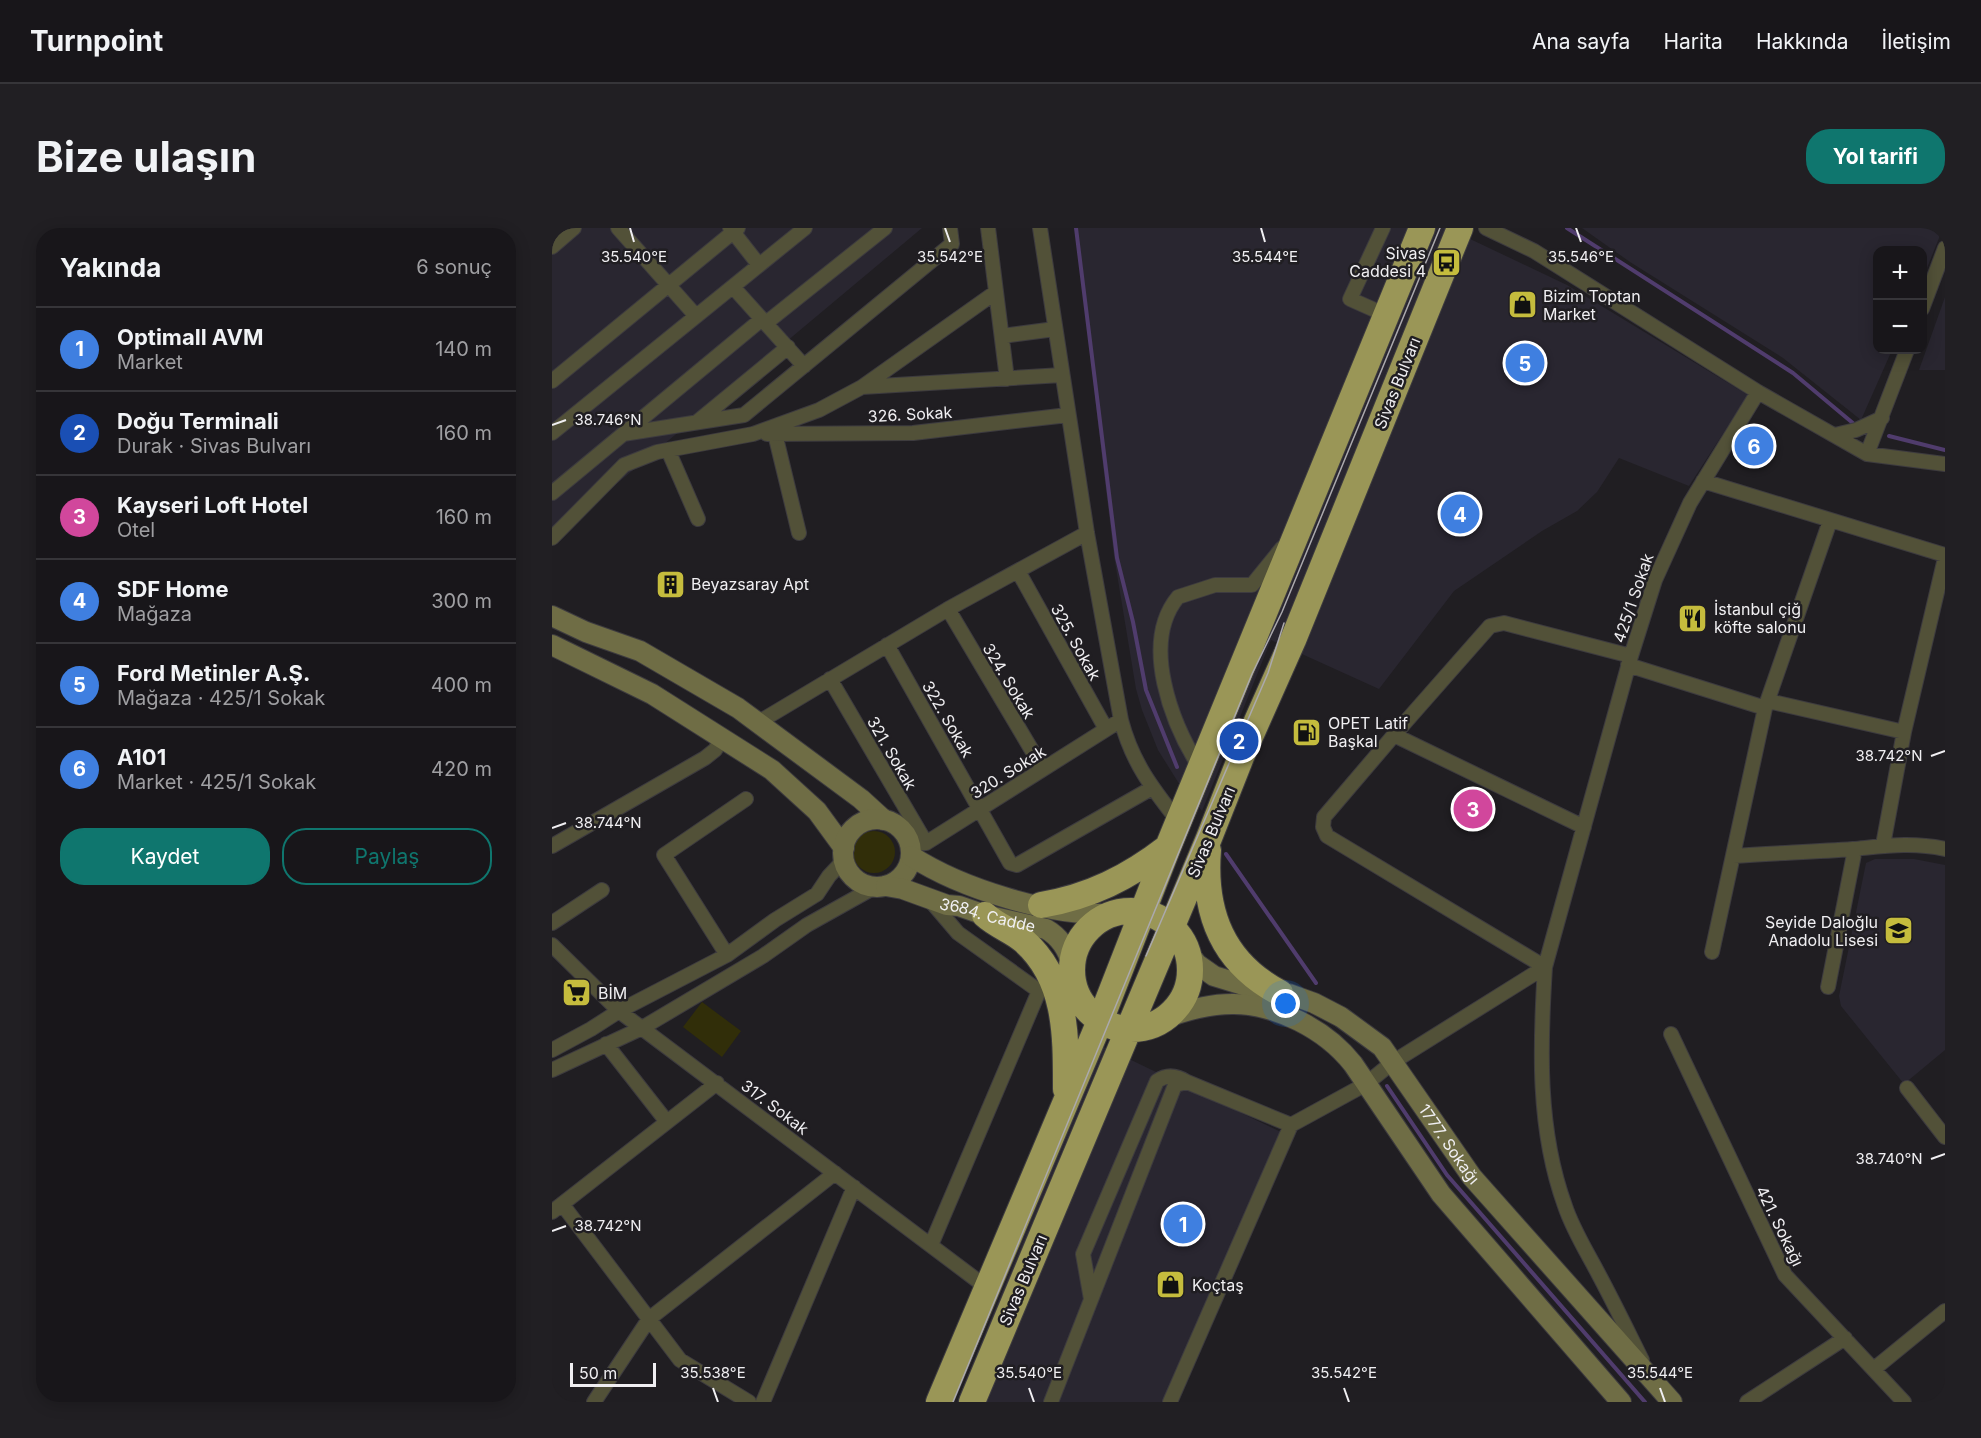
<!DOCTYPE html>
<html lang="tr">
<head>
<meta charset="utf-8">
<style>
	body { margin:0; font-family:Inter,sans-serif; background:#211f23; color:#f1f3f6 }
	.controls { position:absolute; right:18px; top:18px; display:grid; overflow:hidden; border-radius:12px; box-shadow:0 3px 15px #0003 }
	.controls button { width:54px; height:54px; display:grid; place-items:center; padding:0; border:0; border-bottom:2px solid #363539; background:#18161a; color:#f1f3f6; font:30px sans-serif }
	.scale { position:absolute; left:18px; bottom:15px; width:86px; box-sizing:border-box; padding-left:6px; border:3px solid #f0eff2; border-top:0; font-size:16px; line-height:21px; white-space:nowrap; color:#f0eff2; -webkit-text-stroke:4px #201e22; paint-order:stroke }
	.you { position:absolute; left:734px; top:776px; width:21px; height:21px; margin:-15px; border:4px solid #fff; border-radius:50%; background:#1a73e8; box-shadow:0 0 0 9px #1a73e833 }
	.badge { display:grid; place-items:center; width:39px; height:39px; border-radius:50%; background:#0f766e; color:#fff; font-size:20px; font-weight:700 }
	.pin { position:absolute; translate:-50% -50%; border:3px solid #fff; box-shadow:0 2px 6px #0006 }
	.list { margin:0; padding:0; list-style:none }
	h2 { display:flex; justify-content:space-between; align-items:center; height:78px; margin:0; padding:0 24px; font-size:26px }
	h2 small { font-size:20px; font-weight:400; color:#9f9fa2 }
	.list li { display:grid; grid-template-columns:39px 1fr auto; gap:18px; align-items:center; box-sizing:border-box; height:84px; padding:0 24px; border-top:2px solid #363539 }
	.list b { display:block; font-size:22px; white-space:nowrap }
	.list p { margin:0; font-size:20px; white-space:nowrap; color:#9f9fa2 }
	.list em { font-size:20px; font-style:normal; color:#9f9fa2 }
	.actions { display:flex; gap:12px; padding:18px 24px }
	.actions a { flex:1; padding:14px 0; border:2px solid #0f766e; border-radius:24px; text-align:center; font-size:21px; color:#0f766e }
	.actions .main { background:#0f766e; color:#fff }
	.map { position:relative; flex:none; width:1393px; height:1174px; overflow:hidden; border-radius:24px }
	header { display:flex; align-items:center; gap:36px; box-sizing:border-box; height:84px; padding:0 30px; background:#18161a; border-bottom:2px solid #363539 }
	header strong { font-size:28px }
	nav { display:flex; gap:33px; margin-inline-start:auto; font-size:21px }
	.intro { display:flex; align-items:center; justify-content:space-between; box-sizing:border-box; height:144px; padding:0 36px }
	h1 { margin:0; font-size:42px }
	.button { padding:15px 27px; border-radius:24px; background:#0f766e; color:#fff; font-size:21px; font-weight:700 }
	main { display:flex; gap:36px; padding:0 36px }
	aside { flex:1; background:#18161a; border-radius:24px; box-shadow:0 3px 15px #0003 }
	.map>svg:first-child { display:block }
	.built { fill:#292630 }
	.green { fill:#312e09 }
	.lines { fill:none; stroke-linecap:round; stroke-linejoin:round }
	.stream { stroke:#503c6d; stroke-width:4 }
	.street-casing { stroke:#3d3b3f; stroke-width:16 }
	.secondary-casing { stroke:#3d3b3f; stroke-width:22 }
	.highway-casing { stroke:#3d3b3f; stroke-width:28 }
	.street { stroke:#525138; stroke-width:14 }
	.secondary { stroke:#6f6d45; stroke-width:20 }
	.highway { stroke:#9a9657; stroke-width:26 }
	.tram { stroke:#aba9ad; stroke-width:1.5 }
	.ticks { fill:none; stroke:#f0eff2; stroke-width:2 }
	.labels { text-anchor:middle; stroke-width:5; stroke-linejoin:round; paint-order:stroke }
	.poi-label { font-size:16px; fill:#f0eff2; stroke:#201e22; text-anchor:start }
	.street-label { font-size:16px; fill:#f0eff2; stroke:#201e22 }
	.ticks-label { font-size:15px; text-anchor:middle; fill:#f0eff2; stroke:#201e22; stroke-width:5; stroke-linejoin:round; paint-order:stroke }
</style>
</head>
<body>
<header>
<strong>Turnpoint</strong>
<nav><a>Ana sayfa</a><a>Harita</a><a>Hakkında</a><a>İletişim</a></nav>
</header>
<div class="intro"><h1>Bize ulaşın</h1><a class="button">Yol tarifi</a></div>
<main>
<aside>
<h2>Yakında<small>6 sonuç</small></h2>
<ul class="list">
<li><span class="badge" style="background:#3f7fe0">1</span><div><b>Optimall AVM</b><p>Market</p></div><em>140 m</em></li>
<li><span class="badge" style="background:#1a4fb4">2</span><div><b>Doğu Terminali</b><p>Durak · Sivas Bulvarı</p></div><em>160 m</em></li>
<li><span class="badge" style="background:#d1479c">3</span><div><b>Kayseri Loft Hotel</b><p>Otel</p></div><em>160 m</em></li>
<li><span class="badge" style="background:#3f7fe0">4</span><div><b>SDF Home</b><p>Mağaza</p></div><em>300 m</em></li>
<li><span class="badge" style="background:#3f7fe0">5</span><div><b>Ford Metinler A.Ş.</b><p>Mağaza · 425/1 Sokak</p></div><em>400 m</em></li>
<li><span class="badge" style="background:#3f7fe0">6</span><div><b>A101</b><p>Market · 425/1 Sokak</p></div><em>420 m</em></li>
</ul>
<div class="actions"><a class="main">Kaydet</a><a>Paylaş</a></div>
</aside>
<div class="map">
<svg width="1393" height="1174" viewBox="0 0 1393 1174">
	<rect width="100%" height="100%" fill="#201e22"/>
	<path class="built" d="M 0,0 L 370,0 L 0,310 Z
		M 525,0 L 895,0 L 1015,57 L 1196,167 L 1137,258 L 1067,230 L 1045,264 L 1025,283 L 990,303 L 902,363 L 827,461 L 719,412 L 650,583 L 626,554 L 606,522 L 590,482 L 584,461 L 562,328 L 546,196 Z
		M 1030,0 L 1391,0 L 1371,50 L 1370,22 L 1326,22 L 1326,122 L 1340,122 L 1309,192 L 1231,130 L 1078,34 Z
		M 1393,69 L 1393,142 L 1367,142 Z
		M 1323,631 L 1362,631 L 1393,637 L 1393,822 L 1352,856 L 1289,778 L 1287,768 L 1314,635 Z
		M 550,818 L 735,907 L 619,1174 L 405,1174 Z"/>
	<path class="green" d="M301 624a21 21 0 1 1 42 0a21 21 0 1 1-42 0Z
		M 150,774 L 189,803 L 170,829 L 131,799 Z"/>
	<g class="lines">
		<path class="stream" d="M 524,0 L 565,330 L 581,394 L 594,462 L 625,539
			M 1015,0 L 1241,145 L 1302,196
			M 1337,208 L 1393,222
			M 674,626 L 764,755
			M 835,858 L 895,947 L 1093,1174"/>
		<defs>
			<path id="street" d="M 66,0 L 144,88
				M 178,0 L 207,37
				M 436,0 L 455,151
				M 488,0 L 535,305 L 569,492 C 580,534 600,560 626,593
				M 831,0 L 798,71 L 834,87
				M 0,19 L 22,0
				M 181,59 L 252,138
				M 1370,81 L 1393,20
				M 214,95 L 333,0
				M 450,108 L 503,101
				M 0,153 L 186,0
				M 310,159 L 444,64
				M 1206,164 L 1315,226 L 1393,236
				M 145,194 L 236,119
				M 0,205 L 253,0
				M 71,206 L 192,187 L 400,16 L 398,0
				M 215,206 L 361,205 L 516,187
				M 223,206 L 247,305
				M 1283,207 L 1304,202 L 1330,190
				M 116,222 L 146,291
				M 1315,226 L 1355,122
				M 1151,253 L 1393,327
				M 0,265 L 210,91
				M 0,310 L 72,237 L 105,224 L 201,206 L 267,182 L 310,159 L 510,147
				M 466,343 L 554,501
				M 396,381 L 491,541
				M 335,417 L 458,635 L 465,637 L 600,560
				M 1079,428 L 952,395 L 938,398 L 842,507 L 772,589 L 771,599 L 775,608 L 993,739 C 988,818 985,901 1013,978 C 1021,1002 1035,1024 1047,1047 C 1062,1075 1076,1104 1090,1132
				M 1076,437 L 1213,480
				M 278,451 L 374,615
				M 1216,473 L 1352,504
				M 207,494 L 396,381 L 535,305
				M 842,507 L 1032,599
				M 648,540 C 620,496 588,415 626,369 L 663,357 L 700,357 L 730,320
				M 358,616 L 374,615 L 569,492
				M 1331,617 L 1352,504 L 1393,330
				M 0,618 L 153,530 L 163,522 L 171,509
				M 1181,628 C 1221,625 1261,624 1301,621 C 1334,618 1360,614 1393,621
				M 377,671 L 406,705 L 487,763 L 379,1017
				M 0,695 L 50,662
				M 0,717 L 67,783 L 434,1059
				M 1160,724 L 1213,480 L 1278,293
				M 175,727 L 112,627 L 194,571
				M 1276,759 L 1303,621
				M 1119,806 L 1233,1047 L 1352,1174
				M 54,816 L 115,894
				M 0,822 L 39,801 L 67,783 L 175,727 L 223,692 L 265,666 L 277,648 L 292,632
				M 0,842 L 90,800 L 211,728 L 255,697 L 323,659
				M 1355,860 L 1393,909
				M 10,976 L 128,1132 L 197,1174
				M 0,984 L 165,855
				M 539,1071 L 531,1026 L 605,853 C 615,846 624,847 635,854
				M 1322,1141 L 1393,1083
				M 42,1174 L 97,1091 L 283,945
				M 211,1174 L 302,959
				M 499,1174 L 623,857 L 635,854 L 739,897
				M 618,1174 L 739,897 L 814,856 L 841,834 L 993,739 L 1079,428 L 1103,352 L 1138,275 L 1206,164 L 982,23 L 934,0
				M 1195,1174 L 1293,1110"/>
			<g id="secondary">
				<path d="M 0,388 L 34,404 L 88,423 L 186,480 L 309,571 L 332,592"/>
				<path d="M 0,417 L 100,466 L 220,542 L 265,583 L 292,620"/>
				<circle cx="325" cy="625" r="34"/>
				<path d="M 359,628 C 410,661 498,688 560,686"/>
				<path id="s1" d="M 334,658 L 351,661 L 395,677 L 407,678 L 433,687 L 494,701 C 508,709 516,722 520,737"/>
				<path id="s2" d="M 636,724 L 645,736 L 662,748 L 701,760 L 737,766 L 762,775 L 789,789 L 830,819 L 920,949 L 1120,1174"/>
				<path d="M 616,789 C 663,772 701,770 747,793 C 769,804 786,817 801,836 L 889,966 L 1069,1174"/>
			</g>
			<path id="highway" d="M 656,622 C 651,685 671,735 728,765
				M 489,677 C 538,669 577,649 616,619
				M520 742a59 59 0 1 1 118 0a59 59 0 1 1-118 0Z
				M 433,687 C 445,698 461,703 472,713 C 515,751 514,808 514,861
				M 387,1174 L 548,793 L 616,619 L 870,0
				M 420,1174 L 657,610 L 689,529 L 741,412 L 908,0"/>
		</defs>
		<use href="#street" class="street-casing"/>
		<use href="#secondary" class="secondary-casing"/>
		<use href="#highway" class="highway-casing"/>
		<use href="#street" class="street"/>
		<use href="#secondary" class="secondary"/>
		<use href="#highway" class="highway"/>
		<path class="tram" d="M 594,728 L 716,445 L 732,395
			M 401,1174 L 700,446 L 730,384 L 888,0"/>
	</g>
	<path class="ticks" d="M 78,0 L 82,14M 393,0 L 398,14M 709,0 L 713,14M 1024,0 L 1029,14M 0,197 L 14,192M 1379,528 L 1393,523M 0,600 L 14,595M 1379,931 L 1393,926M 0,1003 L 14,998M 161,1160 L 166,1174M 477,1160 L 482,1174M 792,1160 L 797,1174M 1108,1160 L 1113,1174"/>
	<defs>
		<symbol id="bus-square" viewBox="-11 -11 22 22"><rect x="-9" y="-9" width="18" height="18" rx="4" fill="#c5bc3d" stroke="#201e22"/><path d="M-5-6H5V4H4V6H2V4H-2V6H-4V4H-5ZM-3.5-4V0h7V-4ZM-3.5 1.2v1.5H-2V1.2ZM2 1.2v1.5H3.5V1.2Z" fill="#111"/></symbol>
		<symbol id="shop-square" viewBox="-11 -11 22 22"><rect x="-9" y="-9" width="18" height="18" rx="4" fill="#c5bc3d" stroke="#201e22"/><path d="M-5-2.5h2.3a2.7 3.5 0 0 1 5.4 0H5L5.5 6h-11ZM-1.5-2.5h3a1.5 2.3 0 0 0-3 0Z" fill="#111"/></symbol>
		<symbol id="building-square" viewBox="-11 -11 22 22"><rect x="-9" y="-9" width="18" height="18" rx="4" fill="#c5bc3d" stroke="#201e22"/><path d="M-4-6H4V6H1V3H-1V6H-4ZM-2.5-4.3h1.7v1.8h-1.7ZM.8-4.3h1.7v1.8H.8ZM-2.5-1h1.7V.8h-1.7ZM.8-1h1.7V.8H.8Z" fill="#111"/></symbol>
		<symbol id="restaurant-square" viewBox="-11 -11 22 22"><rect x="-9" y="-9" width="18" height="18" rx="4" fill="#c5bc3d" stroke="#201e22"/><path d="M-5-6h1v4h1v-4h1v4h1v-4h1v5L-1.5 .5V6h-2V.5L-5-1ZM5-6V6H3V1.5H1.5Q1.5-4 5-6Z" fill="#111"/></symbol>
		<symbol id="fuel-square" viewBox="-11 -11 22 22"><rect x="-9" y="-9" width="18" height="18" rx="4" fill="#c5bc3d" stroke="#201e22"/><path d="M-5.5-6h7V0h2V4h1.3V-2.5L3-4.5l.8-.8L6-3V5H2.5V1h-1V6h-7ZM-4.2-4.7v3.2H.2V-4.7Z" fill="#111"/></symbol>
		<symbol id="school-square" viewBox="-11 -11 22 22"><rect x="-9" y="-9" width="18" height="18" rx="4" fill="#c5bc3d" stroke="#201e22"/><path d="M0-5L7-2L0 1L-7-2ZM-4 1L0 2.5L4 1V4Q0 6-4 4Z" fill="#111"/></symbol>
		<symbol id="supermarket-square" viewBox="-11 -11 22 22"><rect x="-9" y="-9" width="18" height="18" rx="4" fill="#c5bc3d" stroke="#201e22"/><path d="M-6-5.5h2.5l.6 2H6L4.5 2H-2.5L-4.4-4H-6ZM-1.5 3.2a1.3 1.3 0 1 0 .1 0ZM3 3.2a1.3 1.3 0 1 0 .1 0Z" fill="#111"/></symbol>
	</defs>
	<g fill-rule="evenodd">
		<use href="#bus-square" x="878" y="18" width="33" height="33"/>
		<use href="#shop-square" x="954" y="60" width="33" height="33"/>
		<use href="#building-square" x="102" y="340" width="33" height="33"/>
		<use href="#restaurant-square" x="1124" y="374" width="33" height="33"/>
		<use href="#fuel-square" x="738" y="488" width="33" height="33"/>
		<use href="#school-square" x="1330" y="686" width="33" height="33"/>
		<use href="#supermarket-square" x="8" y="748" width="33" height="33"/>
		<use href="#shop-square" x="602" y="1040" width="33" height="33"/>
	</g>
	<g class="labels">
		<g class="poi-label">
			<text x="874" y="31" text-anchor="end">Sivas<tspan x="874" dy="18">Caddesi 4</tspan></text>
			<text x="991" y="74">Bizim Toptan<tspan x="991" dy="18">Market</tspan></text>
			<text x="139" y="362">Beyazsaray Apt</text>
			<text x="1162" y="387">İstanbul çiğ<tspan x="1162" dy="18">köfte salonu</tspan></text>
			<text x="776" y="501">OPET Latif<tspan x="776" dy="18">Başkal</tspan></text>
			<text x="1326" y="700" text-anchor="end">Seyide Daloğlu<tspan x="1326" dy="18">Anadolu Lisesi</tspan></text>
			<text x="46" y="771">BİM</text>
			<text x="640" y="1063">Koçtaş</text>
		</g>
		<g class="street-label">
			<text transform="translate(845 155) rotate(-68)" y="6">Sivas Bulvarı</text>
			<text transform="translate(358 186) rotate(-3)" y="6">326. Sokak</text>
			<text transform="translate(1081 370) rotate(-71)" y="6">425/1 Sokak</text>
			<text transform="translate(524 414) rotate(61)" y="6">325. Sokak</text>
			<text transform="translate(457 453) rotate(59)" y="6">324. Sokak</text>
			<text transform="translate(396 491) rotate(60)" y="6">322. Sokak</text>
			<text transform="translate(340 525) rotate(60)" y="6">321. Sokak</text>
			<text transform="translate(456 544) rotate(-32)" y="6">320. Sokak</text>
			<text transform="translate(659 604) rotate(-67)" y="6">Sivas Bulvarı</text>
			<text dy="6" stroke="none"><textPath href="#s1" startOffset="106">3684. Cadde</textPath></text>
			<text transform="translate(223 879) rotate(37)" y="6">317. Sokak</text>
			<text dy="6" stroke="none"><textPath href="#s2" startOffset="339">1777. Sokağı</textPath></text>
			<text transform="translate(1228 998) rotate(64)" y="6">421. Sokağı</text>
			<text transform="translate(471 1052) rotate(-67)" y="6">Sivas Bulvarı</text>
		</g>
	</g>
	<g class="ticks-label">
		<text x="1029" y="34">35.546°E</text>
		<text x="82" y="34">35.540°E</text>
		<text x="398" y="34">35.542°E</text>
		<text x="713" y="34">35.544°E</text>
		<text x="56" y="197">38.746°N</text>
		<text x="1337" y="533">38.742°N</text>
		<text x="56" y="600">38.744°N</text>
		<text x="1337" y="936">38.740°N</text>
		<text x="56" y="1003">38.742°N</text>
		<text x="161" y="1150">35.538°E</text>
		<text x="477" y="1150">35.540°E</text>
		<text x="792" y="1150">35.542°E</text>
		<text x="1108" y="1150">35.544°E</text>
	</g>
</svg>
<div class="controls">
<button>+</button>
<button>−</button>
</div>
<div class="scale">50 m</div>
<div class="you"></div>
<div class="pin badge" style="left:631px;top:996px;background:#3f7fe0">1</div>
<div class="pin badge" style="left:687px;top:513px;background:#1a4fb4">2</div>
<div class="pin badge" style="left:921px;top:581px;background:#d1479c">3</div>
<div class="pin badge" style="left:908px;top:286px;background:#3f7fe0">4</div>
<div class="pin badge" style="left:973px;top:135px;background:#3f7fe0">5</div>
<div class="pin badge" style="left:1202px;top:218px;background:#3f7fe0">6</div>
</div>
</main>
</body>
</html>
